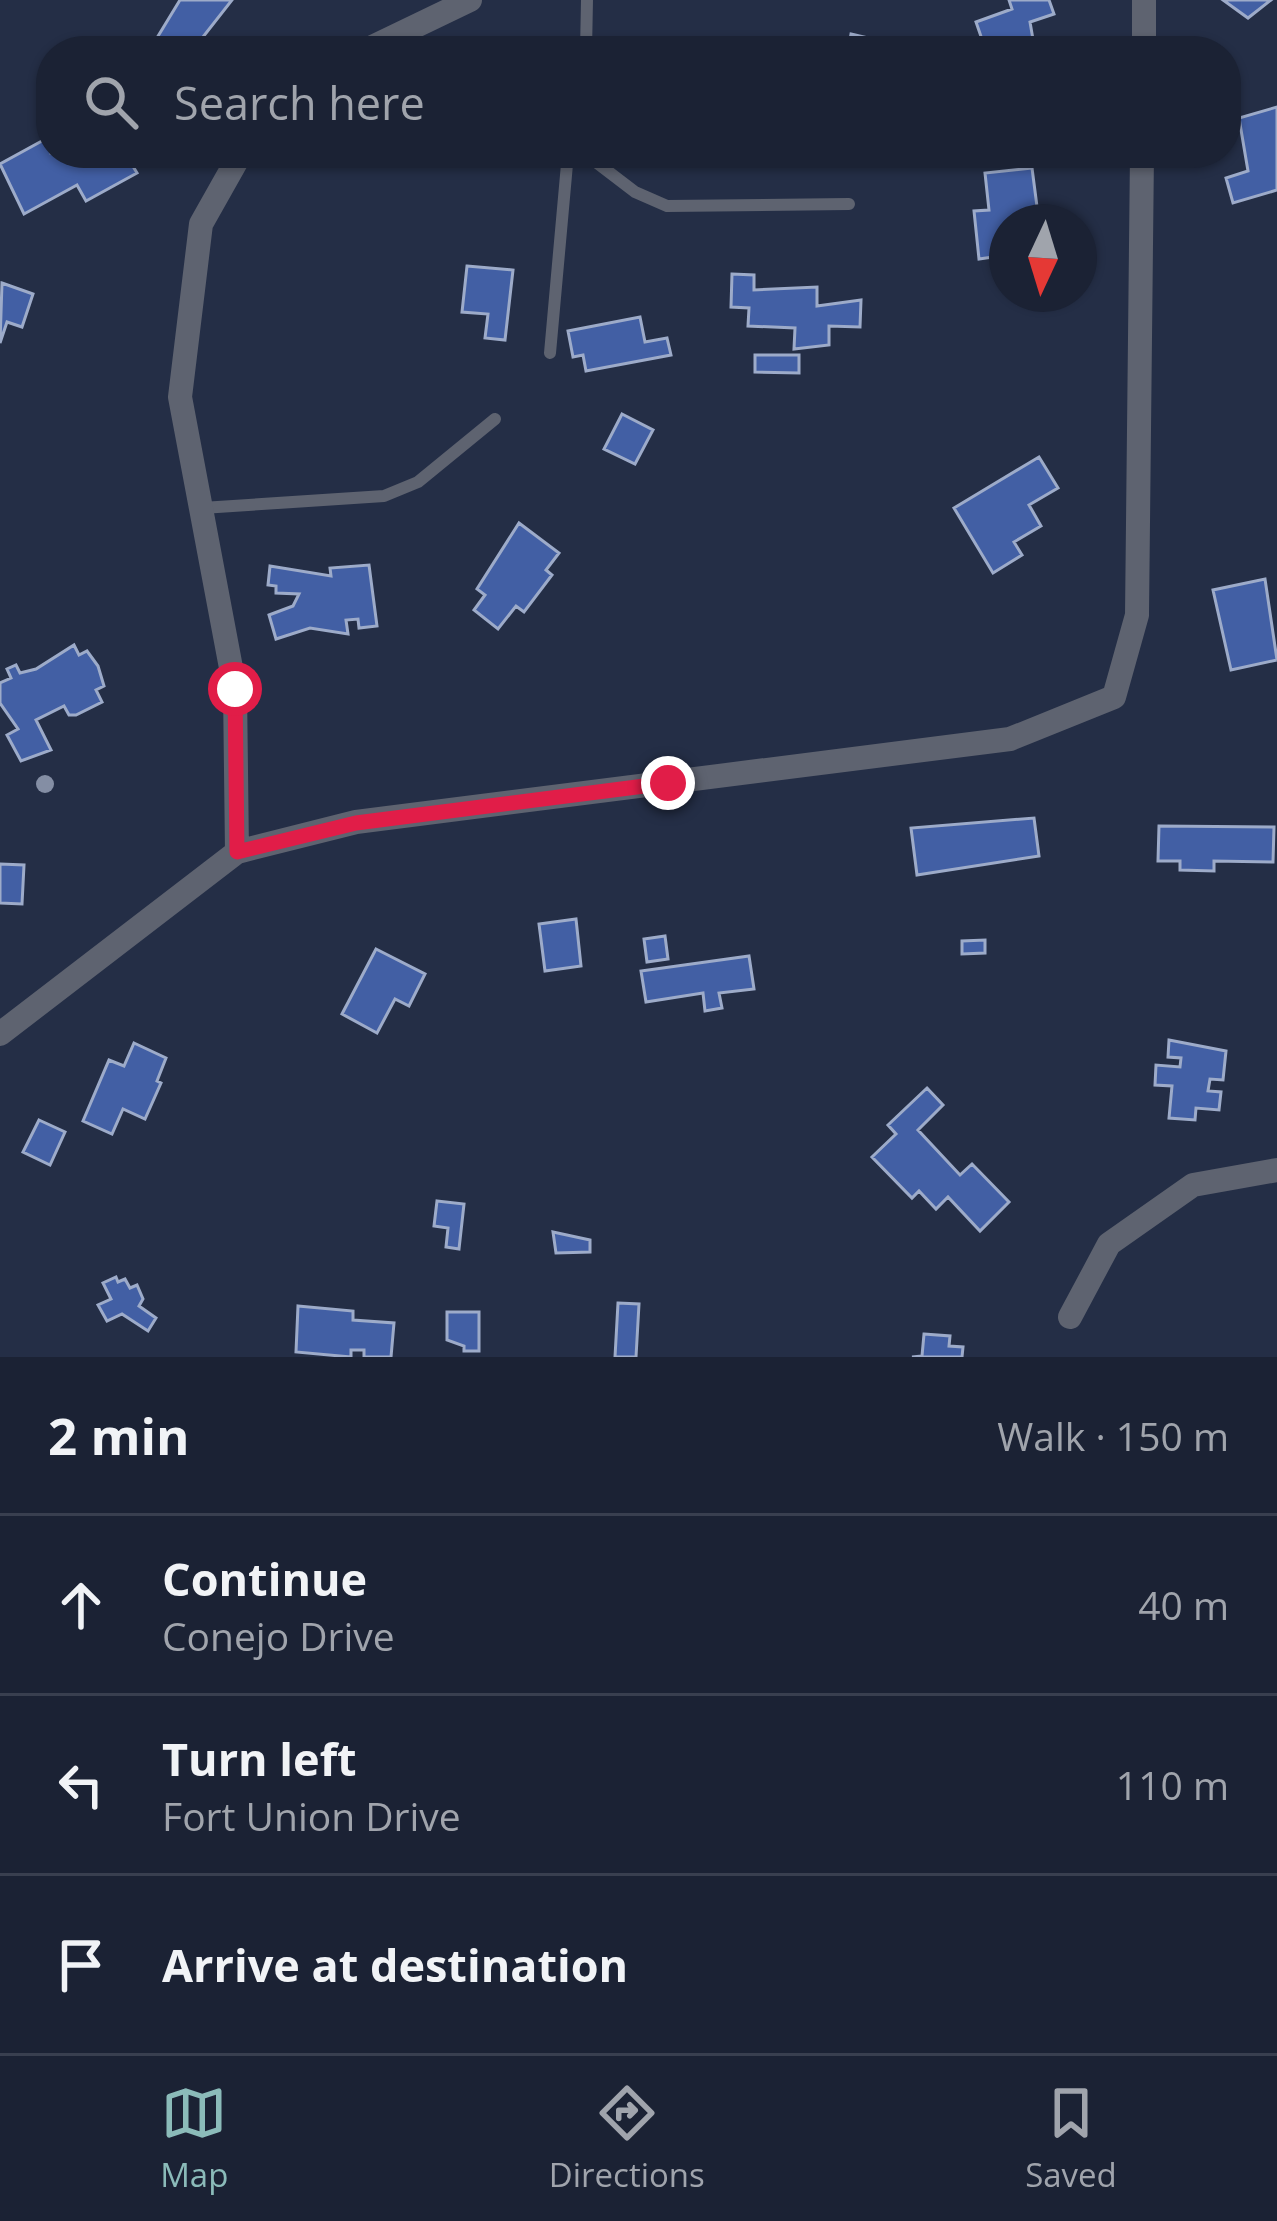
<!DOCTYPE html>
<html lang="en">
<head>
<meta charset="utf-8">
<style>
	body { margin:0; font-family:"Open Sans",sans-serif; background:#242a3c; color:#f1f3f6 }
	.compass { position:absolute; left:989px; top:204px; width:108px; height:108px; border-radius:50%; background:#1b2234; box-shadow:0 3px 9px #0004; rotate:184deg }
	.stop { position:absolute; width:36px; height:36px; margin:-27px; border:9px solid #e11d48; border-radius:50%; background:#fff }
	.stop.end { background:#e11d48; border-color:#fff; box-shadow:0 3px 12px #0008 }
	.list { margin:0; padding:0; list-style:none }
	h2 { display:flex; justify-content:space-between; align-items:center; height:156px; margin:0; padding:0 48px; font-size:51px }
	h2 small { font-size:39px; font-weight:400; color:#a0a4ac }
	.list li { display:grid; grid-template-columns:78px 1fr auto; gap:36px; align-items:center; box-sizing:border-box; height:180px; padding:0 48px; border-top:3px solid #393f4f }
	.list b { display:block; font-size:45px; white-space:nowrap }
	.list p { margin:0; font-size:39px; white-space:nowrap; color:#a0a4ac }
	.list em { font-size:39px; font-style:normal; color:#a0a4ac }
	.icon { flex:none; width:66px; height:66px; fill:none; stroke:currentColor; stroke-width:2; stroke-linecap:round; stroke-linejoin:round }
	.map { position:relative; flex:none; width:1277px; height:1357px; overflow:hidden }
	.search { position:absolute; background:#1b2234; box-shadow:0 3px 9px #0004; left:36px; right:36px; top:36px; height:132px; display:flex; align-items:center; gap:30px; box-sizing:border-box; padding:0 42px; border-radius:48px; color:#a0a4ac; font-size:45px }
	.sheet { height:696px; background:#1b2234 }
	nav { display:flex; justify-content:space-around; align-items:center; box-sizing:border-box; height:168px; border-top:3px solid #393f4f; background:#1b2234; font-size:33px; color:#a0a4ac }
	nav a { display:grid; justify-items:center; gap:6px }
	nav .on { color:#8bbbb9 }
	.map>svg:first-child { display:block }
	.building { fill:#425fa4; stroke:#9dabc9; stroke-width:3 }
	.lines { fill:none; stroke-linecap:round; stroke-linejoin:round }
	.service { stroke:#5e6370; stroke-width:12 }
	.minor { stroke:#5e6370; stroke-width:24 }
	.tree { fill:#848ea4 }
	.route { stroke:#e11d48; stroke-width:15 }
</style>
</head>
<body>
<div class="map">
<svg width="1277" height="1357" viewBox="0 0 1277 1357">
	<rect width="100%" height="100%" fill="#242e46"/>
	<path class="building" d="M 180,0 L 232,0 L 192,51 L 149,51 Z
		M 1009,0 L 1049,0 L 1054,14 L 1030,22 L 1035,51 L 986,51 L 976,22 L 1012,9 Z
		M 1223,0 L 1271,0 L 1248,18 Z
		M 851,34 L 873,39 L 870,51 L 848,51 Z
		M 1277,107 L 1277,190 L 1233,203 L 1226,178 L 1248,171 L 1239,118 Z
		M 51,136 L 51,153 L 125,153 L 137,173 L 86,201 L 77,185 L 24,214 L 0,164 Z
		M 1032,168 L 1039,222 L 1007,222 L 1007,248 L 999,249 L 1000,256 L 979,259 L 974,211 L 989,210 L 985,173 Z
		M 467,266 L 513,270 L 505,340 L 485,338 L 488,314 L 462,312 Z
		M 732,274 L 754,275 L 754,290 L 817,287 L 817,306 L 861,300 L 860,327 L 829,326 L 829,345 L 794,349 L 795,328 L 748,326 L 749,308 L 731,307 Z
		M 2,283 L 33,294 L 22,327 L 7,322 L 0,343 Z
		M 640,317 L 645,342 L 667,338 L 671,355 L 586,371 L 583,355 L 573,357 L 568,331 Z
		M 755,355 L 799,355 L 799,373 L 755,372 Z
		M 622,414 L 653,430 L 635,464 L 604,449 Z
		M 1039,457 L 1058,488 L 1029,505 L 1041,526 L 1014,542 L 1022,555 L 993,573 L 954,508 Z
		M 519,523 L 559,553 L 546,570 L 552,575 L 524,612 L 516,606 L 498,629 L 474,610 L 485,595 L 477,589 Z
		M 369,565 L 377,626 L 359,628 L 358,619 L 346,620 L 348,634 L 310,628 L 276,639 L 269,615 L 293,606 L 299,594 L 276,593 L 276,586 L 268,585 L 270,566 L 331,576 L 330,568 Z
		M 1265,579 L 1277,660 L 1231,670 L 1213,590 Z
		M 74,645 L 79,655 L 87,651 L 98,666 L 104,686 L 96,690 L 102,702 L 76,715 L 69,715 L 64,706 L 36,720 L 51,750 L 21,761 L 7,735 L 18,729 L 0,703 L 0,683 L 11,678 L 7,669 L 16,665 L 20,673 L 36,669 Z
		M 1034,818 L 1039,856 L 917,875 L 911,828 Z
		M 1159,826 L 1274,827 L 1273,862 L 1214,861 L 1214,871 L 1180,870 L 1180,861 L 1158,861 Z
		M 0,864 L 24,865 L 22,904 L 0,903 Z
		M 576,919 L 581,966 L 545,971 L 539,924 Z
		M 665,936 L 668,959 L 647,962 L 644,939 Z
		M 985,940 L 985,953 L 962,954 L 962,941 Z
		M 376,949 L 425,974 L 409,1006 L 395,999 L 377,1033 L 342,1014 Z
		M 749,956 L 754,989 L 719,993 L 722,1008 L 705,1011 L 703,993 L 646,1002 L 641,971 Z
		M 1169,1040 L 1226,1051 L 1223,1080 L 1210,1079 L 1208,1091 L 1221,1092 L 1219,1110 L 1196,1108 L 1195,1120 L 1169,1118 L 1172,1086 L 1155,1085 L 1156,1065 L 1180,1067 L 1181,1058 L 1168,1057 Z
		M 134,1043 L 166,1058 L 157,1081 L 161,1083 L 145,1119 L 123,1109 L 112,1134 L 83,1121 L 109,1060 L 124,1066 Z
		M 927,1088 L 943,1105 L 918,1130 L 960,1175 L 972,1164 L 1009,1202 L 980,1231 L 948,1197 L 936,1209 L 919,1191 L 912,1198 L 872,1157 L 896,1134 L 888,1125 Z
		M 39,1120 L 65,1132 L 50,1165 L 23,1152 Z
		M 437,1201 L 464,1204 L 459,1249 L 446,1247 L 448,1228 L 434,1226 Z
		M 553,1232 L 590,1240 L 590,1252 L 556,1253 Z
		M 116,1277 L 118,1282 L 125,1279 L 130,1288 L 137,1285 L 143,1299 L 139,1306 L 156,1318 L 148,1331 L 122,1314 L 107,1321 L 98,1305 L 111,1299 L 103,1283 Z
		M 618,1303 L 639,1304 L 636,1357 L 615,1357 Z
		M 298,1306 L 353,1311 L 353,1320 L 394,1323 L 391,1357 L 364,1357 L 364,1350 L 351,1350 L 351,1357 L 296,1352 Z
		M 447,1312 L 479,1312 L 479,1351 L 464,1351 L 464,1346 L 447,1340 Z
		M 924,1334 L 950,1336 L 949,1346 L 963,1347 L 962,1357 L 912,1357 L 922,1356 Z"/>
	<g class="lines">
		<path class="service" d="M 586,51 L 587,0
			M 584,153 L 635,192 L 667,206 L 849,204
			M 550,353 L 568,153
			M 202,508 L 384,496 L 418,482 L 495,419"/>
		<path class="minor" d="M 364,51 L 470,0
			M 1144,51 L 1144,0
			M 237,852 L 235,689 L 180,397 L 201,224 L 241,153
			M 0,1034 L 237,852 L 356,822 L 1010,739 L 1114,697 L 1137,615 L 1142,153
			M 1070,1317 L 1109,1244 L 1193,1185 L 1277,1170"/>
	</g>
	<circle class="tree" cx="45" cy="784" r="9"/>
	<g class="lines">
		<path class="route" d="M 235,689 L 237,852 L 356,823 L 668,783"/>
	</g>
</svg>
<svg class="compass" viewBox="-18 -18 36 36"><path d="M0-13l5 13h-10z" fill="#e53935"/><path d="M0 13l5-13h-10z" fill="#a0a4ac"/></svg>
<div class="stop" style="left:235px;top:689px"></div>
<div class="stop end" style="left:668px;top:783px"></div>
<div class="search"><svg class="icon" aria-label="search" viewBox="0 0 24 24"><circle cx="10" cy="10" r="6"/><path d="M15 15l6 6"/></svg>Search here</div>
</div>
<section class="sheet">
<h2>2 min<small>Walk · 150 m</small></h2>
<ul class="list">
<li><svg class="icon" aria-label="ahead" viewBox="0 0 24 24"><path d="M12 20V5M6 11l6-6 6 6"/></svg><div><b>Continue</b><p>Conejo Drive</p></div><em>40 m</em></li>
<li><svg class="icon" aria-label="left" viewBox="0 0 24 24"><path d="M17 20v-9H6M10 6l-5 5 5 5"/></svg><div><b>Turn left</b><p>Fort Union Drive</p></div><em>110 m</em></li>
<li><svg class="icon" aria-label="arrive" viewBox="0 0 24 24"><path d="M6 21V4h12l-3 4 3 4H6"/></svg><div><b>Arrive at destination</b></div></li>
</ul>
</section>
<nav>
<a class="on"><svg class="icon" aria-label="map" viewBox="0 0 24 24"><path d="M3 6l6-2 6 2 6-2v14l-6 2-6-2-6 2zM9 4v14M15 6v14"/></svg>Map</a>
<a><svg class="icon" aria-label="directions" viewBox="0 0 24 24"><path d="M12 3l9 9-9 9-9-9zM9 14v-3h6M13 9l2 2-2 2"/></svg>Directions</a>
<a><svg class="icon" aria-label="saved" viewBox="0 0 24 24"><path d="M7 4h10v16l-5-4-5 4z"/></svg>Saved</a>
</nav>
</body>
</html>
